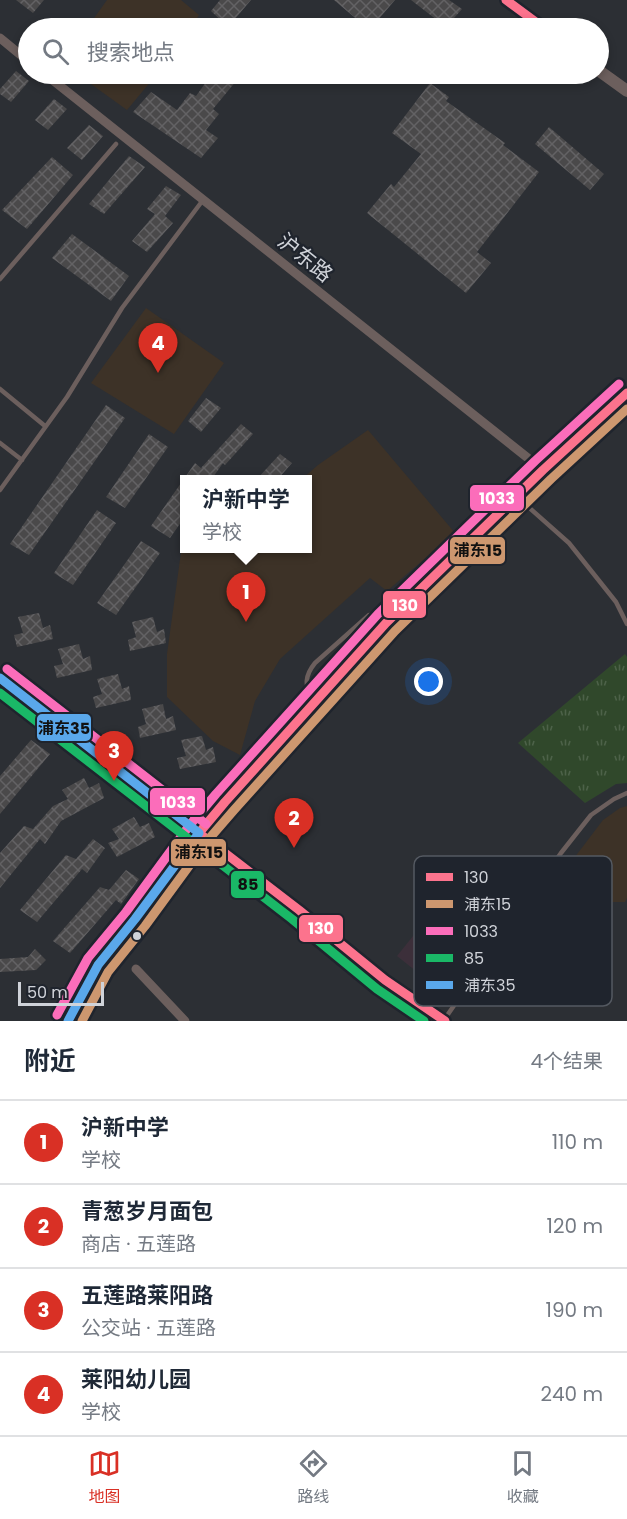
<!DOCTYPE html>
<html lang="zh">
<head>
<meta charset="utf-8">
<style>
	body { margin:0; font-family:Poppins,"Noto Sans SC",sans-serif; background:#f2f2f3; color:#1f2937 }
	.scale { position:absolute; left:18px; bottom:15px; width:86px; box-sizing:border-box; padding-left:6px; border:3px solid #d0d3d9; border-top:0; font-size:16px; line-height:21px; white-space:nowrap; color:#d0d3d9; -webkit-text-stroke:4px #1f242d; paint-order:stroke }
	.you { position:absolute; left:429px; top:682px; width:21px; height:21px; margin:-15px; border:4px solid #fff; border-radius:50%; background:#1a73e8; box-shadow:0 0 0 9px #1a73e833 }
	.badge { display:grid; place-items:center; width:39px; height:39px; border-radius:50%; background:#d93025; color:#fff; font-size:20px; font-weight:700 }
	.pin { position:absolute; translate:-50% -50px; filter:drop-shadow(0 2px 3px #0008) }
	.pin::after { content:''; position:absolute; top:32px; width:21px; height:18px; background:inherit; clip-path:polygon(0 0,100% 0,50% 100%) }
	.popup { position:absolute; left:180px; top:475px; width:132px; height:78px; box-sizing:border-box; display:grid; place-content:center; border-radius:0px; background:#fff; filter:drop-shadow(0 2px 4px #0005); font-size:20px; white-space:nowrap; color:#747a83 }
	.popup b { font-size:22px; color:#1f2937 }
	.popup::after { content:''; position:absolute; left:50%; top:100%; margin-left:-12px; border:12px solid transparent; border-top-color:#fff }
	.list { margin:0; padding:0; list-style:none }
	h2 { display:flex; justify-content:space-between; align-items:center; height:78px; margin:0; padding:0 24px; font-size:26px }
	h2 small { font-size:20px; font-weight:400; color:#747a83 }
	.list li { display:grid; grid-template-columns:39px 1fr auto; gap:18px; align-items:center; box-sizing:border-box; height:84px; padding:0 24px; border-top:2px solid #e0e1e3 }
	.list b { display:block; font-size:22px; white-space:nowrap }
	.list p { margin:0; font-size:20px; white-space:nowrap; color:#747a83 }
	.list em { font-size:20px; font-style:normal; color:#747a83 }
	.icon { flex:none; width:33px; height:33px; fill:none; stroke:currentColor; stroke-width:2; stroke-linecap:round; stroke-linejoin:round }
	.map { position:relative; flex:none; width:627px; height:1021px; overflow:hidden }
	.search { position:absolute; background:#fff; box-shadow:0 3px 9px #0003; left:18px; right:18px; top:18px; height:66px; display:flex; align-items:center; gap:15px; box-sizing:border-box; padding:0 21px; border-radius:33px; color:#747a83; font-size:22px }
	.sheet { height:414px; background:#fff }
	nav { display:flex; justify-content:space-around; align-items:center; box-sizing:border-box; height:84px; border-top:2px solid #e0e1e3; background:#fff; font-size:16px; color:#747a83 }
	nav a { display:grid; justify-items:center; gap:3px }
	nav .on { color:#d93025 }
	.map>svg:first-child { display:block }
	.commercial { fill:#3c2f3a }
	.education { fill:#3d3227 }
	.grass { fill:url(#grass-tufts) }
	.building { fill:url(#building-cross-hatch) }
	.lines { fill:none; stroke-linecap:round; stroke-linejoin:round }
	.service { stroke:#6c5f5d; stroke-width:4.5 }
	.minor { stroke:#6c5f5d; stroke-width:9 }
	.tertiary { stroke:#6c5f5d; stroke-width:12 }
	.bus-1-casing { stroke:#1f242d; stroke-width:14 }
	.bus-2-casing { stroke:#1f242d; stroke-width:14 }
	.bus-3-casing { stroke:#1f242d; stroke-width:14 }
	.bus-4-casing { stroke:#1f242d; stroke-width:14 }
	.bus-5-casing { stroke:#1f242d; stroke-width:14 }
	.bus-1 { stroke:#fc738d; stroke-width:9 }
	.bus-2 { stroke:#cd976f; stroke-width:9 }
	.bus-3 { stroke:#fb6dba; stroke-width:9 }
	.bus-4 { stroke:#1ab867; stroke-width:9 }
	.bus-5 { stroke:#5aa8eb; stroke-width:9 }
	.bus-dot { fill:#d0d3d9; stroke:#1f242d; stroke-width:2 }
	.labels { text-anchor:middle; stroke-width:4.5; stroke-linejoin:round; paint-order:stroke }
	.street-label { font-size:21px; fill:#d0d3d9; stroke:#1f242d }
	.key { fill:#1f242d; stroke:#545961; stroke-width:1.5 }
	.key-label { font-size:16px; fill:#d0d3d9 }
	.line-badge { stroke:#1f242d; stroke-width:2 }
	.badge-label { font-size:16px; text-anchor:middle; font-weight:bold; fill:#fff }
	.pale-badge-label { font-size:16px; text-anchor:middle; font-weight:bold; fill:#111 }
</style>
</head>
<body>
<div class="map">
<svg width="627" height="1021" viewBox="0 0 627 1021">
	<defs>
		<pattern id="grass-tufts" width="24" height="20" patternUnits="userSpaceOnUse" patternTransform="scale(1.5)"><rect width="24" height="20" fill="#30482b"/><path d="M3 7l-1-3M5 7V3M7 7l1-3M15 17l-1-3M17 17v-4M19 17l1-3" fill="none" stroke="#4d6249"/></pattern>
		<pattern id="building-cross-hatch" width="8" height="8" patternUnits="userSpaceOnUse" patternTransform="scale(1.5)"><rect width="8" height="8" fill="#4a494a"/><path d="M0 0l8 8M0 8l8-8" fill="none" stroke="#636264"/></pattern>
	</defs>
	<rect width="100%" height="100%" fill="#2c2f34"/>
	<path class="commercial" d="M 438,905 L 477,936 L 436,987 L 397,956 Z"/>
	<path class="education" d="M 107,0 L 181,0 L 199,15 L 191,28 L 87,28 Z
		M 77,74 L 157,74 L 127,110 Z
		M 146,308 L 224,363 L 174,434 L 91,383 Z
		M 368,430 L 455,533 L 387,591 L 370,578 L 280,659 L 255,701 L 240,755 L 213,741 L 167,697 L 167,654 L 182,545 L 184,542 L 184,548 L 308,548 L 308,480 L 302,479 L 318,465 Z
		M 627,806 L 627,898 L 625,902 L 595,902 L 576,896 L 562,884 L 565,870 L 603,820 L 620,808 Z"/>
	<path class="grass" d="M 625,654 L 627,657 L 627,783 L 616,784 L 585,803 L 518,743 Z"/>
	<path class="building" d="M 16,0 L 44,0 L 33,13 Z
		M 220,0 L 251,0 L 228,27 L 211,11 Z
		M 334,0 L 395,0 L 371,28 L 367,28 Z
		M 411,0 L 449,0 L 462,9 L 446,27 Z
		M 16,71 L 29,81 L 11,102 L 0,94 L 0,89 Z
		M 212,74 L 242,74 L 213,109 L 219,114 L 206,130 L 218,138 L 201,158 L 133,112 L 151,92 L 177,110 L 190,93 L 196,96 Z
		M 430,83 L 449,97 L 446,101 L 505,143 L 503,145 L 539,172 L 477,252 L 491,263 L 466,293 L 367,213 L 391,184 L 394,187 L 421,154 L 392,133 Z
		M 54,99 L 67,109 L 48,130 L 35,120 Z
		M 89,125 L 103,136 L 82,160 L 67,148 Z
		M 549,127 L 604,174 L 590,190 L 535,144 Z
		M 129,156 L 145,167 L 104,214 L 89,204 Z
		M 52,157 L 73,175 L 27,229 L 2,210 Z
		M 166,186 L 181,195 L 165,216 L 173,223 L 147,252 L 132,241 L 155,214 L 147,209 Z
		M 72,234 L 129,276 L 111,301 L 52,258 Z
		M 206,398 L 221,408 L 201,432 L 188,421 Z
		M 106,405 L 125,418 L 29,555 L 10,544 Z
		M 241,424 L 253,434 L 225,465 L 223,463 L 211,480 L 184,480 L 184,518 L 170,538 L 151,526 L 195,463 L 201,468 Z
		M 149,434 L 168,447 L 125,508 L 106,497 Z
		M 280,454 L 292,463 L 277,480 L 256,480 Z
		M 97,510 L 116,523 L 73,585 L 54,573 Z
		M 141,541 L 160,553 L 116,615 L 97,603 Z
		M 39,613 L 43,628 L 50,625 L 53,639 L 17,647 L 14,635 L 23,633 L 18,617 Z
		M 153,617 L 157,632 L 164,629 L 166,643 L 130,651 L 128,640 L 136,637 L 132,622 Z
		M 79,644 L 83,659 L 90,656 L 92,670 L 57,678 L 54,666 L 63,664 L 58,649 Z
		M 118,674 L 122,689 L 129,686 L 131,700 L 96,708 L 93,697 L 102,694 L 97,679 Z
		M 163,704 L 166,719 L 173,716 L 176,730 L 140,738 L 138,727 L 146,724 L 142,709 Z
		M 202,736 L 206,750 L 213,747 L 216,762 L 180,769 L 177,758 L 186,756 L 181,740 Z
		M 31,740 L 50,754 L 0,814 L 0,776 Z
		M 84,778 L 89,788 L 99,783 L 104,798 L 61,821 L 45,844 L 40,839 L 0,888 L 0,853 L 24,826 L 33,829 L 53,806 L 68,799 L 62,790 Z
		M 134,817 L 140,827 L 149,823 L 155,837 L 117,857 L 108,843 L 119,839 L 112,829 Z
		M 93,839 L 105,848 L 87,873 L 82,869 L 37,922 L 20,910 L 66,855 L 76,859 Z
		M 126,870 L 139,879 L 121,904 L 116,900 L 70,953 L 53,941 L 100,887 L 109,890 Z
		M 35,949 L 46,960 L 36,970 L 0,972 L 0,959 L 28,957 Z"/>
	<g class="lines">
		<path class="service" d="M 0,279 L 116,144
			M 0,389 L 45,426
			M 0,443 L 22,460
			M 0,490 L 67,397 L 122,308 L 203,200
			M 516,496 L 569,543 L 616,602 L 627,624
			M 312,706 C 307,687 302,679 315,663 L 369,615 L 392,617
			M 444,1020 L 515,917 L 561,853 L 591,815 L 614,799 L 627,793"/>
		<path class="minor" d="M 0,38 L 28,61
			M 45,74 L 543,470
			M 136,969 L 185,1021
			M 68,1021 L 98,965 L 135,919 L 199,833 L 225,802 L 386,623 L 543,470 L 627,393"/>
		<path class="tertiary" d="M 506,0 L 544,28
			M 598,70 L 627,91
			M 0,678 L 299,910 L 385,980 L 445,1021"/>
		<defs>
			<path id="bus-1" d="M 506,0 L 544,28
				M 199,833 L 225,802 L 386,623 L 543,470 L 627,393
				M 199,833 L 299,910 L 385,980 L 445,1021"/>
			<path id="bus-2" d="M 82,1021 L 108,972 L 145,926 L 208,840 L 234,810 L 395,631 L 551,479 L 627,409"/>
			<path id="bus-3" d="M 7,669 L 206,824
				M 57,1015 L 88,958 L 126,912 L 189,826 L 216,794 L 378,614 L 535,461 L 619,384"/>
			<path id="bus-4" d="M 0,693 L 292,919 L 377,989 L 424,1021"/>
			<path id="bus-5" d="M 0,678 L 199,833
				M 68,1021 L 98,965 L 135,919 L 199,833"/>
		</defs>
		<use href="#bus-1" class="bus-1-casing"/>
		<use href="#bus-2" class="bus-2-casing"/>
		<use href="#bus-3" class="bus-3-casing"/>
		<use href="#bus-4" class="bus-4-casing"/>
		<use href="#bus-5" class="bus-5-casing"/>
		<use href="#bus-1" class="bus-1"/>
		<use href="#bus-2" class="bus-2"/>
		<use href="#bus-3" class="bus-3"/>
		<use href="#bus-4" class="bus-4"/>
		<use href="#bus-5" class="bus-5"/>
	</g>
	<circle class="bus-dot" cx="137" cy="936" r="5"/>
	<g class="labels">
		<g class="street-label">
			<text transform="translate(305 258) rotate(39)" y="7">沪东路</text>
		</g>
	</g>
	<rect x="414" y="856" width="198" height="150" rx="9" class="key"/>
	<rect x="426" y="873" width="27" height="8" fill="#fc738d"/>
	<rect x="426" y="900" width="27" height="8" fill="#cd976f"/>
	<rect x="426" y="927" width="27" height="8" fill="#fb6dba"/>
	<rect x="426" y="954" width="27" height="8" fill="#1ab867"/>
	<rect x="426" y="981" width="27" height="8" fill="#5aa8eb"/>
	<g class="key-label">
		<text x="464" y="883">130</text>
		<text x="464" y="910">浦东15</text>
		<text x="464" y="937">1033</text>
		<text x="464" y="964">85</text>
		<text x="464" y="991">浦东35</text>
	</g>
	<g class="line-badge">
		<rect x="469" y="484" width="56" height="28" rx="6" fill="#fb6dba"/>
		<rect x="449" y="536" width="57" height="29" rx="6" fill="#cd976f"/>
		<rect x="382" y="590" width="45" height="29" rx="6" fill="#fc738d"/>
		<rect x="36" y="713" width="56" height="29" rx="6" fill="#5aa8eb"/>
		<rect x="149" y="787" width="57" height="29" rx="6" fill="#fb6dba"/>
		<rect x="170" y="838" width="57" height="29" rx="6" fill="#cd976f"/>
		<rect x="230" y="870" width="35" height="29" rx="6" fill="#1ab867"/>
		<rect x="298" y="914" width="46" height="29" rx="6" fill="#fc738d"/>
	</g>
	<g class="badge-label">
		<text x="497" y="504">1033</text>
		<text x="405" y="611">130</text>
		<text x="178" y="808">1033</text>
		<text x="321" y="934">130</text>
	</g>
	<g class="pale-badge-label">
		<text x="478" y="556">浦东15</text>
		<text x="64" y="734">浦东35</text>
		<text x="199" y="858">浦东15</text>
		<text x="248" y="890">85</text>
	</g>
</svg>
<div class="scale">50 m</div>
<div class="you"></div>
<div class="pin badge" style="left:246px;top:622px">1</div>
<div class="popup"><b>沪新中学</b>学校</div>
<div class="pin badge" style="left:294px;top:848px">2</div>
<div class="pin badge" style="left:114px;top:781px">3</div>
<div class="pin badge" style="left:158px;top:373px">4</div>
<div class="search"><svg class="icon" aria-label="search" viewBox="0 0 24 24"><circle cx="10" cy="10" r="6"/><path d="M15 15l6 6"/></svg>搜索地点</div>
</div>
<section class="sheet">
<h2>附近<small>4个结果</small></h2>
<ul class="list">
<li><span class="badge">1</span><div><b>沪新中学</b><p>学校</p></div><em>110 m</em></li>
<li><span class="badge">2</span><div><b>青葱岁月面包</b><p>商店 · 五莲路</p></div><em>120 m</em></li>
<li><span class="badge">3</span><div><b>五莲路莱阳路</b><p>公交站 · 五莲路</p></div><em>190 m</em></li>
<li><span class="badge">4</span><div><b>莱阳幼儿园</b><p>学校</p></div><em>240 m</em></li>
</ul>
</section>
<nav>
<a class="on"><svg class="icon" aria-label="map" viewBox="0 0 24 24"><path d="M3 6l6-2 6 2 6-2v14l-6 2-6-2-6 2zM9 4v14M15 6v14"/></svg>地图</a>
<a><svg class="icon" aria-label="directions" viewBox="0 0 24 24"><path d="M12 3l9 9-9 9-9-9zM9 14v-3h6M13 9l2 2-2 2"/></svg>路线</a>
<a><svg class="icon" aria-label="saved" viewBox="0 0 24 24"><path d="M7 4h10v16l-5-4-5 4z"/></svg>收藏</a>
</nav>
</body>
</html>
